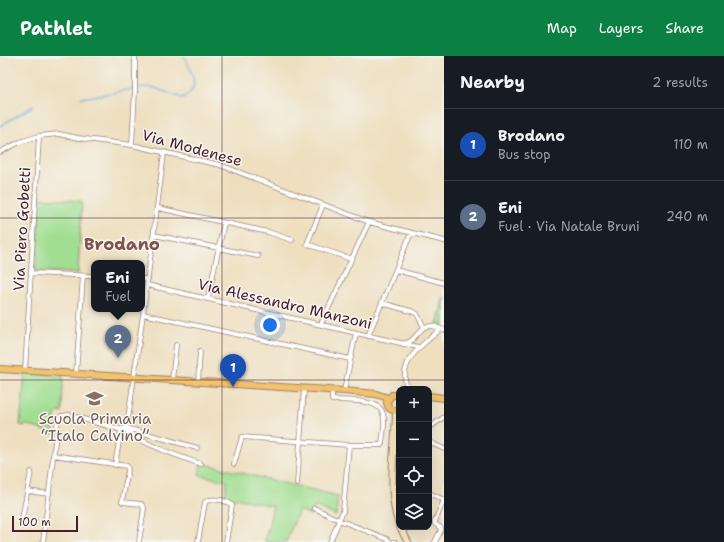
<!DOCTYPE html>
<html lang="en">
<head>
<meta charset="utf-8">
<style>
	body { margin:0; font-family:"Shantell Sans",sans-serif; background:#242831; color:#f1f3f6 }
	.controls { position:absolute; right:12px; bottom:12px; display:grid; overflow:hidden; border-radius:8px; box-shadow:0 4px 16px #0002 }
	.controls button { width:36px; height:36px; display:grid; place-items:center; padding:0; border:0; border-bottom:1px solid #363941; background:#171b24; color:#f1f3f6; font:20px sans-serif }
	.scale { position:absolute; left:12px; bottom:10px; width:66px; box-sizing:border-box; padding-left:4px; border:2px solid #4a1f2b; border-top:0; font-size:11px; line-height:14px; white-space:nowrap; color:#4a1f2b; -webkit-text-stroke:3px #f6f6f2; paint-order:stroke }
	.you { position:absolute; left:270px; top:269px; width:14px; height:14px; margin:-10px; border:3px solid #fff; border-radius:50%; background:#1a73e8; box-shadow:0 0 0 6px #1a73e833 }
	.badge { display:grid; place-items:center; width:26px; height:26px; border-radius:50%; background:#0b8043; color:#fff; font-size:13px; font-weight:700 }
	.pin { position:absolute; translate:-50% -33px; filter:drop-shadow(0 1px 2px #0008) }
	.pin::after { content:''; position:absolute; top:21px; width:14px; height:12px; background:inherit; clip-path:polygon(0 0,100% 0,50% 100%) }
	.popup { position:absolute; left:91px; top:204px; width:54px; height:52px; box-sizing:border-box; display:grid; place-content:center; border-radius:8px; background:#171b24; filter:drop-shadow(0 1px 3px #0005); font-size:13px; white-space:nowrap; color:#9ea1a6 }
	.popup b { font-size:15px; color:#f1f3f6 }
	.popup::after { content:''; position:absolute; left:50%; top:100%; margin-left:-8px; border:8px solid transparent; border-top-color:#171b24 }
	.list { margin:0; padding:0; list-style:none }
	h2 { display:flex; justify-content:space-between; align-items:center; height:52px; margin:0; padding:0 16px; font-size:17px }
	h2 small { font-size:13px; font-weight:400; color:#9ea1a6 }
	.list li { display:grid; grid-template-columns:26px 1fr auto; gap:12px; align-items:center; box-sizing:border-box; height:72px; padding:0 16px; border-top:1px solid #363941 }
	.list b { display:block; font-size:15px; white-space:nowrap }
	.list p { margin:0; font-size:13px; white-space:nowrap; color:#9ea1a6 }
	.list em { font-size:13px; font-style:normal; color:#9ea1a6 }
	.icon { flex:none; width:22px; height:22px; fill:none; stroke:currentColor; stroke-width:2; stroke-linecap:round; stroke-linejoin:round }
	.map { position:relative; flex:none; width:444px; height:486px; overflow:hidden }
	header { display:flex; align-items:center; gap:24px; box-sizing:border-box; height:56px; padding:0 20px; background:#0b8043; color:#fff }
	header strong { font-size:19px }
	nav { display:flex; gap:22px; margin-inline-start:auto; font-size:14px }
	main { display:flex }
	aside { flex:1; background:#171b24 }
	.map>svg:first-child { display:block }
	.green { fill:#a1de92; stroke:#767e5e }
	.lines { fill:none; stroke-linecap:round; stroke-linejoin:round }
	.stream { stroke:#70ade2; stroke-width:1.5 }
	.street-casing { stroke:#9c7f75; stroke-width:5.5 }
	.secondary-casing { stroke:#9c7f75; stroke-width:8 }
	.primary-casing { stroke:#9c7f75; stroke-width:8 }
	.street { stroke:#fff; stroke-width:4 }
	.secondary { stroke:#fae7c3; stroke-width:6 }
	.primary { stroke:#f2c36a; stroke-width:6 }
	.grid { fill:none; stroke:#4a1f2b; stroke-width:1; stroke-opacity:0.55 }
	.labels { text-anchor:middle; stroke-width:3; stroke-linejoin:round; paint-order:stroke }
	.street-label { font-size:15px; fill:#4a1f2b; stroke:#f6f6f2 }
	.education-label { font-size:15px; fill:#785e54; stroke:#f6f6f2 }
	.quarter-label { font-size:17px; font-weight:bold; fill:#85524a; stroke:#f6f6f2 }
</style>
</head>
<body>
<header>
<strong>Pathlet</strong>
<nav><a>Map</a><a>Layers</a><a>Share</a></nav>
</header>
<main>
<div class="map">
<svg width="444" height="486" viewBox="0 0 444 486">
	<rect width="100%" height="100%" fill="#f6f6f2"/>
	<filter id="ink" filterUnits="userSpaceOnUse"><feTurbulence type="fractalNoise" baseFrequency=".025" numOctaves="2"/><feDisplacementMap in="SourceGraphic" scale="8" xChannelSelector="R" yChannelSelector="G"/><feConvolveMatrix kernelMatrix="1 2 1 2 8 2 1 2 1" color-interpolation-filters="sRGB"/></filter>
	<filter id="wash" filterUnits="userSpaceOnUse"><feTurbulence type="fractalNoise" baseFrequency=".012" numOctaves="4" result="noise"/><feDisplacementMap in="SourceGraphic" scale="16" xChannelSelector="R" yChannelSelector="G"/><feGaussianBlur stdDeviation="0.9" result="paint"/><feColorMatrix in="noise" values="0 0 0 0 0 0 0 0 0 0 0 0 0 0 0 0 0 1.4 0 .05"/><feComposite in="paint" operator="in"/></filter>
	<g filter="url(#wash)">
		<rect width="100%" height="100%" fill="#eedfbf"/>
		<path class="green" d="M 40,142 L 82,145 L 78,217 L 37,215 L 36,213 Z
			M 444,240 L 444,270 L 437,268 Z
			M 25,317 L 63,320 L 62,356 L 58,356 L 55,359 L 53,378 L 25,368 L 24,370 L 20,369 Z
			M 201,407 L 338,440 L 336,460 L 315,450 L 311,459 L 299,454 L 286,486 L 265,486 L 273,450 L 225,440 L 227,425 L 199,419 Z"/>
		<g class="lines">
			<path class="stream" d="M 136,32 L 145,31 L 155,32 L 182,42 C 203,33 191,15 184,0
				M 81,42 L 106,38 L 132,33
				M 0,70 L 33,50"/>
		</g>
	</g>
	<g filter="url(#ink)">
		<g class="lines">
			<defs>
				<path id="street" d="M 132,89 L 135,35 L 135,0
					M 0,96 L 20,86 L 39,80 L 59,78 L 78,82 L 132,89 L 220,109 L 369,166 L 444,185
					M 323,149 L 307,188 L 351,203
					M 158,152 L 268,176 L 292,184
					M 154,179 L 258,200
					M 396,214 L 444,227
					M 32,217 L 94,220
					M 142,223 L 148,223
					M 147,229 L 418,291
					M 208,242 L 224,167
					M 382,247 L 414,256 L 417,258 L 424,271
					M 143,258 L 350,303
					M 321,268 L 369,166
					M 368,280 L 411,177
					M 403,288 L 411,285 L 424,271 L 433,270 L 444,274
					M 25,315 L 39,80
					M 76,318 L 83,220
					M 172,324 L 176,289
					M 198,326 L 200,295
					M 408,333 C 395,307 424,287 441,273
					M 344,335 L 356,277
					M 126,372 L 197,392
					M 429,372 L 444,361
					M 124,373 C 140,387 180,401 201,408
					M 429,386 L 444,393
					M 53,399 L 127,410 L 128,414 L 122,446 L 141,448 L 144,452 L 139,486
					M 234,408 L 242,381 L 349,389 L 381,389 L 382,387 C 383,378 386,367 383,358 C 380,342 345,345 332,344 L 332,335
					M 115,409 L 121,374
					M 297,428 L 304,333
					M 28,435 L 49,438
					M 429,437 L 444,444
					M 314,452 L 339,464 L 387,483 L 390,486
					M 21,468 L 31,416
					M 43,486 L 57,368 L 61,360 L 69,359 L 119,373 L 124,373 L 127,370 L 143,258 L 164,97
					M 198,486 L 205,446 C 211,441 227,444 232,449 L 226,486
					M 330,486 L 343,455 L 349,389
					M 393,486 L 395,486
					M 435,486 L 441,474 L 441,472 L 435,468 L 435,465 L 444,444"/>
				<path id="secondary" d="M 396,354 C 396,392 386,432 399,469
					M 400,471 L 408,486"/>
				<path id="primary" d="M 0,313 L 344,335 L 376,338 L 388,342
					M 399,339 L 392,339 L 387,345 C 387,352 392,356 399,354
					M 429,340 L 444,342"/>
			</defs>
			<use href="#street" class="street-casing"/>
			<use href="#secondary" class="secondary-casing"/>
			<use href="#primary" class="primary-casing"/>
			<use href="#street" class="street"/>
			<use href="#secondary" class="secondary"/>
			<use href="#primary" class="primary"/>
		</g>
	</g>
	<path class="grid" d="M 222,0 L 222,486M 0,162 L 444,162M 0,324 L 444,324"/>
	<defs>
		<symbol id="school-bare" viewBox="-9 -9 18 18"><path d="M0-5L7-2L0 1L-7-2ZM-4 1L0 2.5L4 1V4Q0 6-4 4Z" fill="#8d6e63" stroke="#f6f6f2" stroke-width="2.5" paint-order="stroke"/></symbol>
	</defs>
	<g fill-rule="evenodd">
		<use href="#school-bare" x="82" y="330" width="25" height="25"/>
	</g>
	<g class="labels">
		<g class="street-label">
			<text transform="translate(192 92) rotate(15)" y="5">Via Modenese</text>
			<text transform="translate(22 173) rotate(-87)" y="5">Via Piero Gobetti</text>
			<text transform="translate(285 248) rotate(13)" y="5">Via Alessandro Manzoni</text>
		</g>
		<g class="education-label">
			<text x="95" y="368">Scuola Primaria<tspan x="95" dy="17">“Italo Calvino”</tspan></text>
		</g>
		<g class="quarter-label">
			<text x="122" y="194">Brodano</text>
		</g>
	</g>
</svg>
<div class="controls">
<button>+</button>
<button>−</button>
<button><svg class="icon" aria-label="locate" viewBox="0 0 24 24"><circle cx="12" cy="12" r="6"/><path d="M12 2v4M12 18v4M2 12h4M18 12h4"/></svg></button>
<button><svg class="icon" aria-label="layers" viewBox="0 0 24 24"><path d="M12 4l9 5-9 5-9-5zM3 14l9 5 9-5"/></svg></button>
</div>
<div class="scale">100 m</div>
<div class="you"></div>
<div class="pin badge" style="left:233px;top:331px;background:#1a4fb4">1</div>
<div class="pin badge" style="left:118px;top:302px;background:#5c6f8a">2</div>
<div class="popup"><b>Eni</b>Fuel</div>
</div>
<aside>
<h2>Nearby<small>2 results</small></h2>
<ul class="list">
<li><span class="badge" style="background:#1a4fb4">1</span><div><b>Brodano</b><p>Bus stop</p></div><em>110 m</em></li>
<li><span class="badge" style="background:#5c6f8a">2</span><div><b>Eni</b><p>Fuel · Via Natale Bruni</p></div><em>240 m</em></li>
</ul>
</aside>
</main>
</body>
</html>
